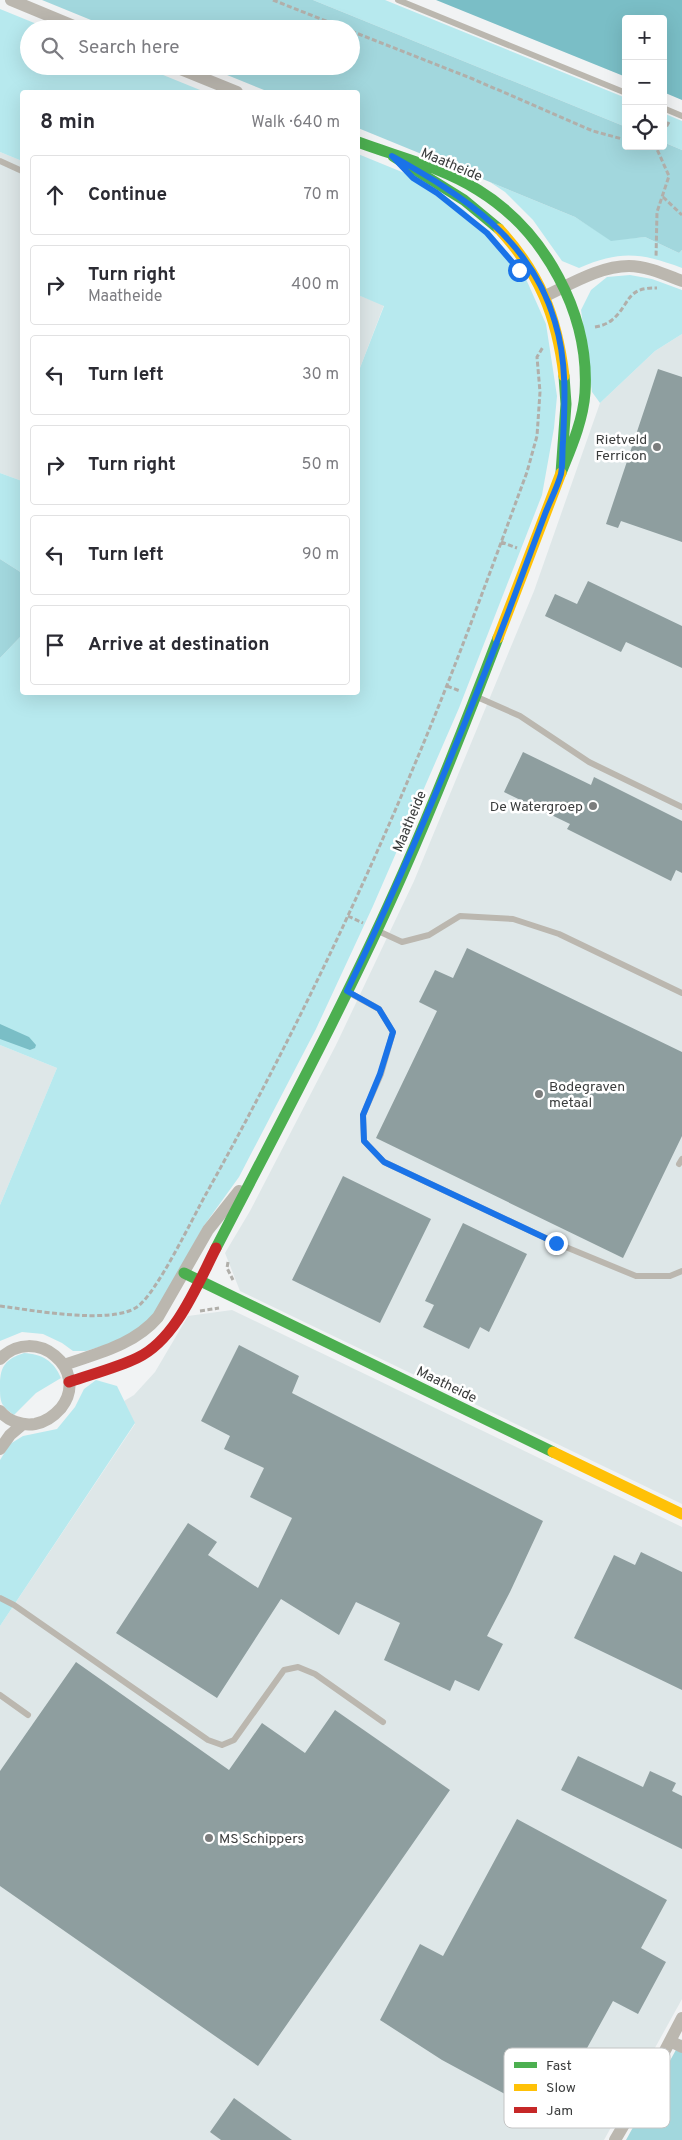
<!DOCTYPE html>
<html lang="en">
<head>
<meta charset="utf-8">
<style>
	body { margin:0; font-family:Overpass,sans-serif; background:#f2f2f3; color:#2b2b33 }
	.controls { position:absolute; right:15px; top:15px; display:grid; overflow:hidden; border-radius:5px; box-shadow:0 5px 20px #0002 }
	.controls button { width:45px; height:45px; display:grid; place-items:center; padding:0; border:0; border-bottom:1px solid #e1e1e2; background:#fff; color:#2b2b33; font:25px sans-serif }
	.stop { position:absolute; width:15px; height:15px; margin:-11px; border:4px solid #1a73e8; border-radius:50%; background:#fff }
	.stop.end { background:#1a73e8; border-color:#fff; box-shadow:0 1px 5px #0008 }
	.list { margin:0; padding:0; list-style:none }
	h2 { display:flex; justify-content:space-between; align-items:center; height:65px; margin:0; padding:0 20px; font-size:21px }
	h2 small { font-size:16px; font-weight:400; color:#7c7c81 }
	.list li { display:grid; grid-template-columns:32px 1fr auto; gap:15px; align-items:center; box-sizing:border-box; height:80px; margin:0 10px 10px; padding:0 10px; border:1px solid #e1e1e2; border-radius:5px }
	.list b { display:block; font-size:19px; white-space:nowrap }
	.list p { margin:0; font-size:16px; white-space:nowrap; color:#7c7c81 }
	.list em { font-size:16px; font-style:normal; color:#7c7c81 }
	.icon { flex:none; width:28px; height:28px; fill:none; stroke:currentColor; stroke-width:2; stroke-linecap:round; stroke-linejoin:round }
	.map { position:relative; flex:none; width:682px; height:2140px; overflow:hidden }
	.search { position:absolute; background:#fff; box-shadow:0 5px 20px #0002; left:20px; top:20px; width:340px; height:55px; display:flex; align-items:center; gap:12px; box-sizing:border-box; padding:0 18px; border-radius:28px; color:#7c7c81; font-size:19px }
	.panel { position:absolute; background:#fff; box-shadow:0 5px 20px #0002; left:20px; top:90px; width:340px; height:605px; border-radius:5px }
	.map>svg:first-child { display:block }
	.built { fill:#dee7e8 }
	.green { fill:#b7e9ee }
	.forest { fill:#a2d7dd }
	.water { fill:#7abec6 }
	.building { fill:#8e9e9f }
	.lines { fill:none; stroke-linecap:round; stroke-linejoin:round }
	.path { stroke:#b1afaa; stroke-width:3; stroke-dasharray:5 2.5; stroke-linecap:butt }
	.lane { stroke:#bbb7af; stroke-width:6 }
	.street { stroke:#bbb7af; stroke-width:12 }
	.fast { stroke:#4caf50; stroke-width:11 }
	.slow { stroke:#ffc107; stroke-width:11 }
	.jam { stroke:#c62828; stroke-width:11 }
	.route { stroke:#1a73e8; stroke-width:6 }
	.poi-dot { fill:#7b7d7d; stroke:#fff; stroke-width:2 }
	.labels { text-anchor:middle; stroke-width:5; stroke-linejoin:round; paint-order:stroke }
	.street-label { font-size:14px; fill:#3b3d3d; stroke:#fff }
	.poi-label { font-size:14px; fill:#3b3d3d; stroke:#fff; text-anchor:end }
	.key { fill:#fff; stroke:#c4c5c5; stroke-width:1 }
	.key-label { font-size:14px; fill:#3b3d3d }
</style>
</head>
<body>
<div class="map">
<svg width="682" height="2140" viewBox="0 0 682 2140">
	<rect width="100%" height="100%" fill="#f1f3f4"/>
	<path class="built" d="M 0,152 L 22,161 L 22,481 L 0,473 Z
		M 358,295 L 384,305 L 358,373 Z
		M 682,334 L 682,1504 L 240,1291 L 225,1253 L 250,1211 L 336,1045 L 414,881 L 534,591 L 600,403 L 655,351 Z
		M 0,1045 L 57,1068 L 0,1205 Z
		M 232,1310 L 682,1527 L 682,1999 L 604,2140 L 0,2140 L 0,1626 L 135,1424 L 124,1401 L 134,1395 L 155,1372 L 188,1316 Z"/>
	<path class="green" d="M 313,0 L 385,0 L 626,98 L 626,127 Z
		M 0,9 L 49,29 L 29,29 L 29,66 L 141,66 L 205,92 L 22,92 L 22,161 L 0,152 Z
		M 663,113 L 682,121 L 682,150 L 663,142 Z
		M 358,154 L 424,181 L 464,210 L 511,256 L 526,279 L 546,324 L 557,396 L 554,428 L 542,495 L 459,708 L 373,906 L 316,1029 L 239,1177 L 203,1227 L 152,1319 L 128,1338 L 86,1351 L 73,1351 L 62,1343 L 43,1334 L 22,1332 L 0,1341 L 0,1205 L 57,1068 L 0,1045 L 0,658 L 22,635 L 22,692 L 358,692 L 358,373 L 384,306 L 358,295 Z
		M 490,182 L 575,217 L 611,240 L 645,237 L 679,253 L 682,250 L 682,268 C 641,253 621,250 579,268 L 562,261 L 533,220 L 505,192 Z
		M 630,275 L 652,279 L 682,290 L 682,334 L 655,351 L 600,403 L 592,392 L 581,310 L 591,290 L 607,277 Z
		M 0,473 L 22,481 L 22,573 L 0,559 Z
		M 24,1353 C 42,1354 54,1361 61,1378 L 36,1393 L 14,1415 C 0,1405 0,1402 0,1385 C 0,1366 6,1359 24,1353 Z
		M 96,1380 L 117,1386 L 135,1423 L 0,1626 L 0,1460 L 10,1444 L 23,1436 L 57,1429 L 75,1407 L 84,1389 Z"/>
	<path class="forest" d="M 42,0 L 313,0 L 626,127 L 626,146 L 663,146 L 663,142 L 682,150 L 682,250 L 679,253 L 645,237 L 611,241 L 575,217 L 358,128 L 358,92 L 269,92 L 205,66 L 351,66 L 351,29 L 113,29 Z
		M 0,559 L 22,573 L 22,635 L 0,658 Z
		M 682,2039 L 682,2140 L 626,2140 Z"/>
	<path class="water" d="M 436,0 L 682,0 L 682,100 L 663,92 L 663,19 L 626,19 L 626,77 Z
		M 0,1024 L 29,1037 L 36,1045 L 35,1048 L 30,1050 L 0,1039 Z"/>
	<path class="building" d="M 658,369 L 682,377 L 682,542 L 621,521 L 618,528 L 606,524 Z
		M 588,581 L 682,626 L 682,668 L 626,642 L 621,652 L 545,616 L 555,594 L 577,604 Z
		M 523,752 L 591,785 L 594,777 L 682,821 L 682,873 L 676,870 L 671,881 L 567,829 L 570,824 L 504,792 Z
		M 467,948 L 682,1052 L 682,1136 L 623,1258 L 376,1138 L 437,1011 L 419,1002 L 435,970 L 453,978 Z
		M 343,1176 L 431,1219 L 380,1323 L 292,1280 Z
		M 463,1223 L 527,1254 L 489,1332 L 480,1327 L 469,1349 L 423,1327 L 434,1305 L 425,1301 Z
		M 239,1345 L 299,1376 L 292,1393 L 543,1521 L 510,1592 L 487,1636 L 503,1644 L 479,1691 L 455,1680 L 450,1691 L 384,1660 L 400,1623 L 356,1602 L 339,1635 L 281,1599 L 217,1698 L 116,1633 L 188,1523 L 217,1542 L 208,1555 L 258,1588 L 292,1518 L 250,1497 L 264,1468 L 224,1449 L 230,1436 L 201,1421 Z
		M 641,1552 L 682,1572 L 682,1690 L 574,1638 L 614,1555 L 635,1565 Z
		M 76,1662 L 229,1770 L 262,1723 L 305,1753 L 335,1710 L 450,1790 L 258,2066 L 0,1886 L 0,1771 Z
		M 578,1756 L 643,1787 L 650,1771 L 676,1783 L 672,1791 L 682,1796 L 682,1849 L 561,1790 Z
		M 517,1819 L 667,1900 L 641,1948 L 666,1962 L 638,2014 L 613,2001 L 581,2059 L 605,2072 L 583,2114 L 558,2101 L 549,2118 L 442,2060 L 380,2020 L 420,1944 L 443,1956 Z
		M 234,2098 L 292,2140 L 221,2140 L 210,2132 Z"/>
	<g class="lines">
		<path class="path" d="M 273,0 L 346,29
			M 351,31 L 473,79 L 593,131 L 626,140
			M 663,133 L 670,120
			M 652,146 L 656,147 L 669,176 L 657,212 L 656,258
			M 663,197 L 682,215
			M 595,327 C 601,326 607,324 612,320 C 631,304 625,287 657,288
			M 501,542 L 517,548
			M 447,686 L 460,691
			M 348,916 L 363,923
			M 228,1262 L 227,1268 L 233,1280
			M 0,1306 C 31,1310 111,1325 137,1307 C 157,1293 192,1219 206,1194 C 283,1056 353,912 414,766 C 455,669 491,570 527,472 L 537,436 L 540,392 L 537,357 L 543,347
			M 200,1311 L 219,1308"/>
		<path class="lane" d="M 398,0 L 626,93
			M 663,108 L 682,116
			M 0,161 L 22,171
			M 477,697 L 520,716 L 589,762 L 682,807
			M 376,930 L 402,942 L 429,935 L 460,916 L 513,919 L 559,934 L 682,993
			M 348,992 L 379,1009 L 393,1032 L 381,1074 L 363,1115 L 364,1141 L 384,1162 L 556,1243 L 636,1276 L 670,1276 L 682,1271
			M 679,1164 L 682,1159
			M 0,1598 L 14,1605 L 208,1740 L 222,1745 L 234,1740 L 284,1670 L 298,1667 L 315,1674 L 383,1722
			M 0,1695 L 28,1715"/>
		<path class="street" d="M 11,0 L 81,29
			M 173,66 L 237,92
			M 545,296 C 571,284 600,266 629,266 C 647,266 666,275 682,281
			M 0,1359 C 35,1323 91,1370 61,1408 C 54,1416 46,1422 35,1424 C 22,1426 8,1421 0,1411
			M 64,1365 C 98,1353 134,1345 158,1317 L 208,1230 L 239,1191
			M 0,1449 L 10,1435 L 23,1424
			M 670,2041 L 682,2047
			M 615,2140 L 646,2087 L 682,2018"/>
		<path class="fast" d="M 358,142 C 398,157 442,167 478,190 C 545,231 590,314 585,393 C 583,421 571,448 561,473 L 566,404 L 564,376
			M 393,156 L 464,200 L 499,229
			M 216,1248 C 280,1124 347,1000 403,873 C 437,796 468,717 498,638
			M 184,1273 L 553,1452"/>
		<path class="slow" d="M 499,229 C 540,273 557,317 564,376
			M 498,638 L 561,473
			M 553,1452 L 682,1514"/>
		<path class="jam" d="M 69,1382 C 92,1374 116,1368 137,1358 C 176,1340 198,1283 216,1248"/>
	</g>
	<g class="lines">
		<path class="route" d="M 519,270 L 487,233 L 437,193 L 413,178 L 392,156 C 464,196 531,239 555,322 C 567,361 565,401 563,441 C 562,451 563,464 561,474 C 557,488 550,501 545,514 C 533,547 520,580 508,613 C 459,741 407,867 347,991 L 379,1009 L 393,1032 L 380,1074 L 363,1115 L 364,1141 L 384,1162 L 556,1243"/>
	</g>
	<g class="poi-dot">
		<circle cx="657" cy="447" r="5"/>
		<circle cx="593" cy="806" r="5"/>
		<circle cx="539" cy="1094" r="5"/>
		<circle cx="209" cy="1838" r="5"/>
	</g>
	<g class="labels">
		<g class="street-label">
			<text transform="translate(452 164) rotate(23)" y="5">Maatheide</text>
			<text transform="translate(409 821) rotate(-67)" y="5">Maatheide</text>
			<text transform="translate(447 1384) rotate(26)" y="5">Maatheide</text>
		</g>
		<g class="poi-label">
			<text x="647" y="444">Rietveld<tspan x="647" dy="16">Ferricon</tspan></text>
			<text x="583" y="811">De Watergroep</text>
			<text x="549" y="1091" text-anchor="start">Bodegraven<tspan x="549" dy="16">metaal</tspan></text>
			<text x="219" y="1843" text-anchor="start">MS Schippers</text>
		</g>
	</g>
	<rect x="504" y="2048" width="166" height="80" rx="8" class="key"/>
	<rect x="514" y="2062" width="23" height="6" fill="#4caf50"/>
	<rect x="514" y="2084" width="23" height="7" fill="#ffc107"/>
	<rect x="514" y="2107" width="23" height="6" fill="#c62828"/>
	<g class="key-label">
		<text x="546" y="2070">Fast</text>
		<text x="546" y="2092">Slow</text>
		<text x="546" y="2115">Jam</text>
	</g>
</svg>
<div class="controls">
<button>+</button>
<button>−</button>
<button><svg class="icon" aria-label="locate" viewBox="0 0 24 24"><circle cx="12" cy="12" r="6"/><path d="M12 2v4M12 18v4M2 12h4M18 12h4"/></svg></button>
</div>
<div class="stop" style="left:519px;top:270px"></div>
<div class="stop end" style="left:556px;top:1243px"></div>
<div class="search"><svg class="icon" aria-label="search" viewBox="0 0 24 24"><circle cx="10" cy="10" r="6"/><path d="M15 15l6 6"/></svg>Search here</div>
<section class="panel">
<h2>8 min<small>Walk · 640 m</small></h2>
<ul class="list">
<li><svg class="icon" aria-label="ahead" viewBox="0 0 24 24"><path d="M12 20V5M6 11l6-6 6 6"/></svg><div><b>Continue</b></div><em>70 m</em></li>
<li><svg class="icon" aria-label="right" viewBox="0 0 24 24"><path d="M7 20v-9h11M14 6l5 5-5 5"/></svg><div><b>Turn right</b><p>Maatheide</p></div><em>400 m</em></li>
<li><svg class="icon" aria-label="left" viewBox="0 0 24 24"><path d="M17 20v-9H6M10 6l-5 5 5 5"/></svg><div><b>Turn left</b></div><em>30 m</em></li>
<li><svg class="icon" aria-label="right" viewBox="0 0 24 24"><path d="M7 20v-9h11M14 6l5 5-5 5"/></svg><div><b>Turn right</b></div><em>50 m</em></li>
<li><svg class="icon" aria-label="left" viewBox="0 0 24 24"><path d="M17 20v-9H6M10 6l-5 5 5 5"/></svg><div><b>Turn left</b></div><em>90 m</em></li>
<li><svg class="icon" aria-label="arrive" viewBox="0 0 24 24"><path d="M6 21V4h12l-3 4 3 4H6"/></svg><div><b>Arrive at destination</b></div></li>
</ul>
</section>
</div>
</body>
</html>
